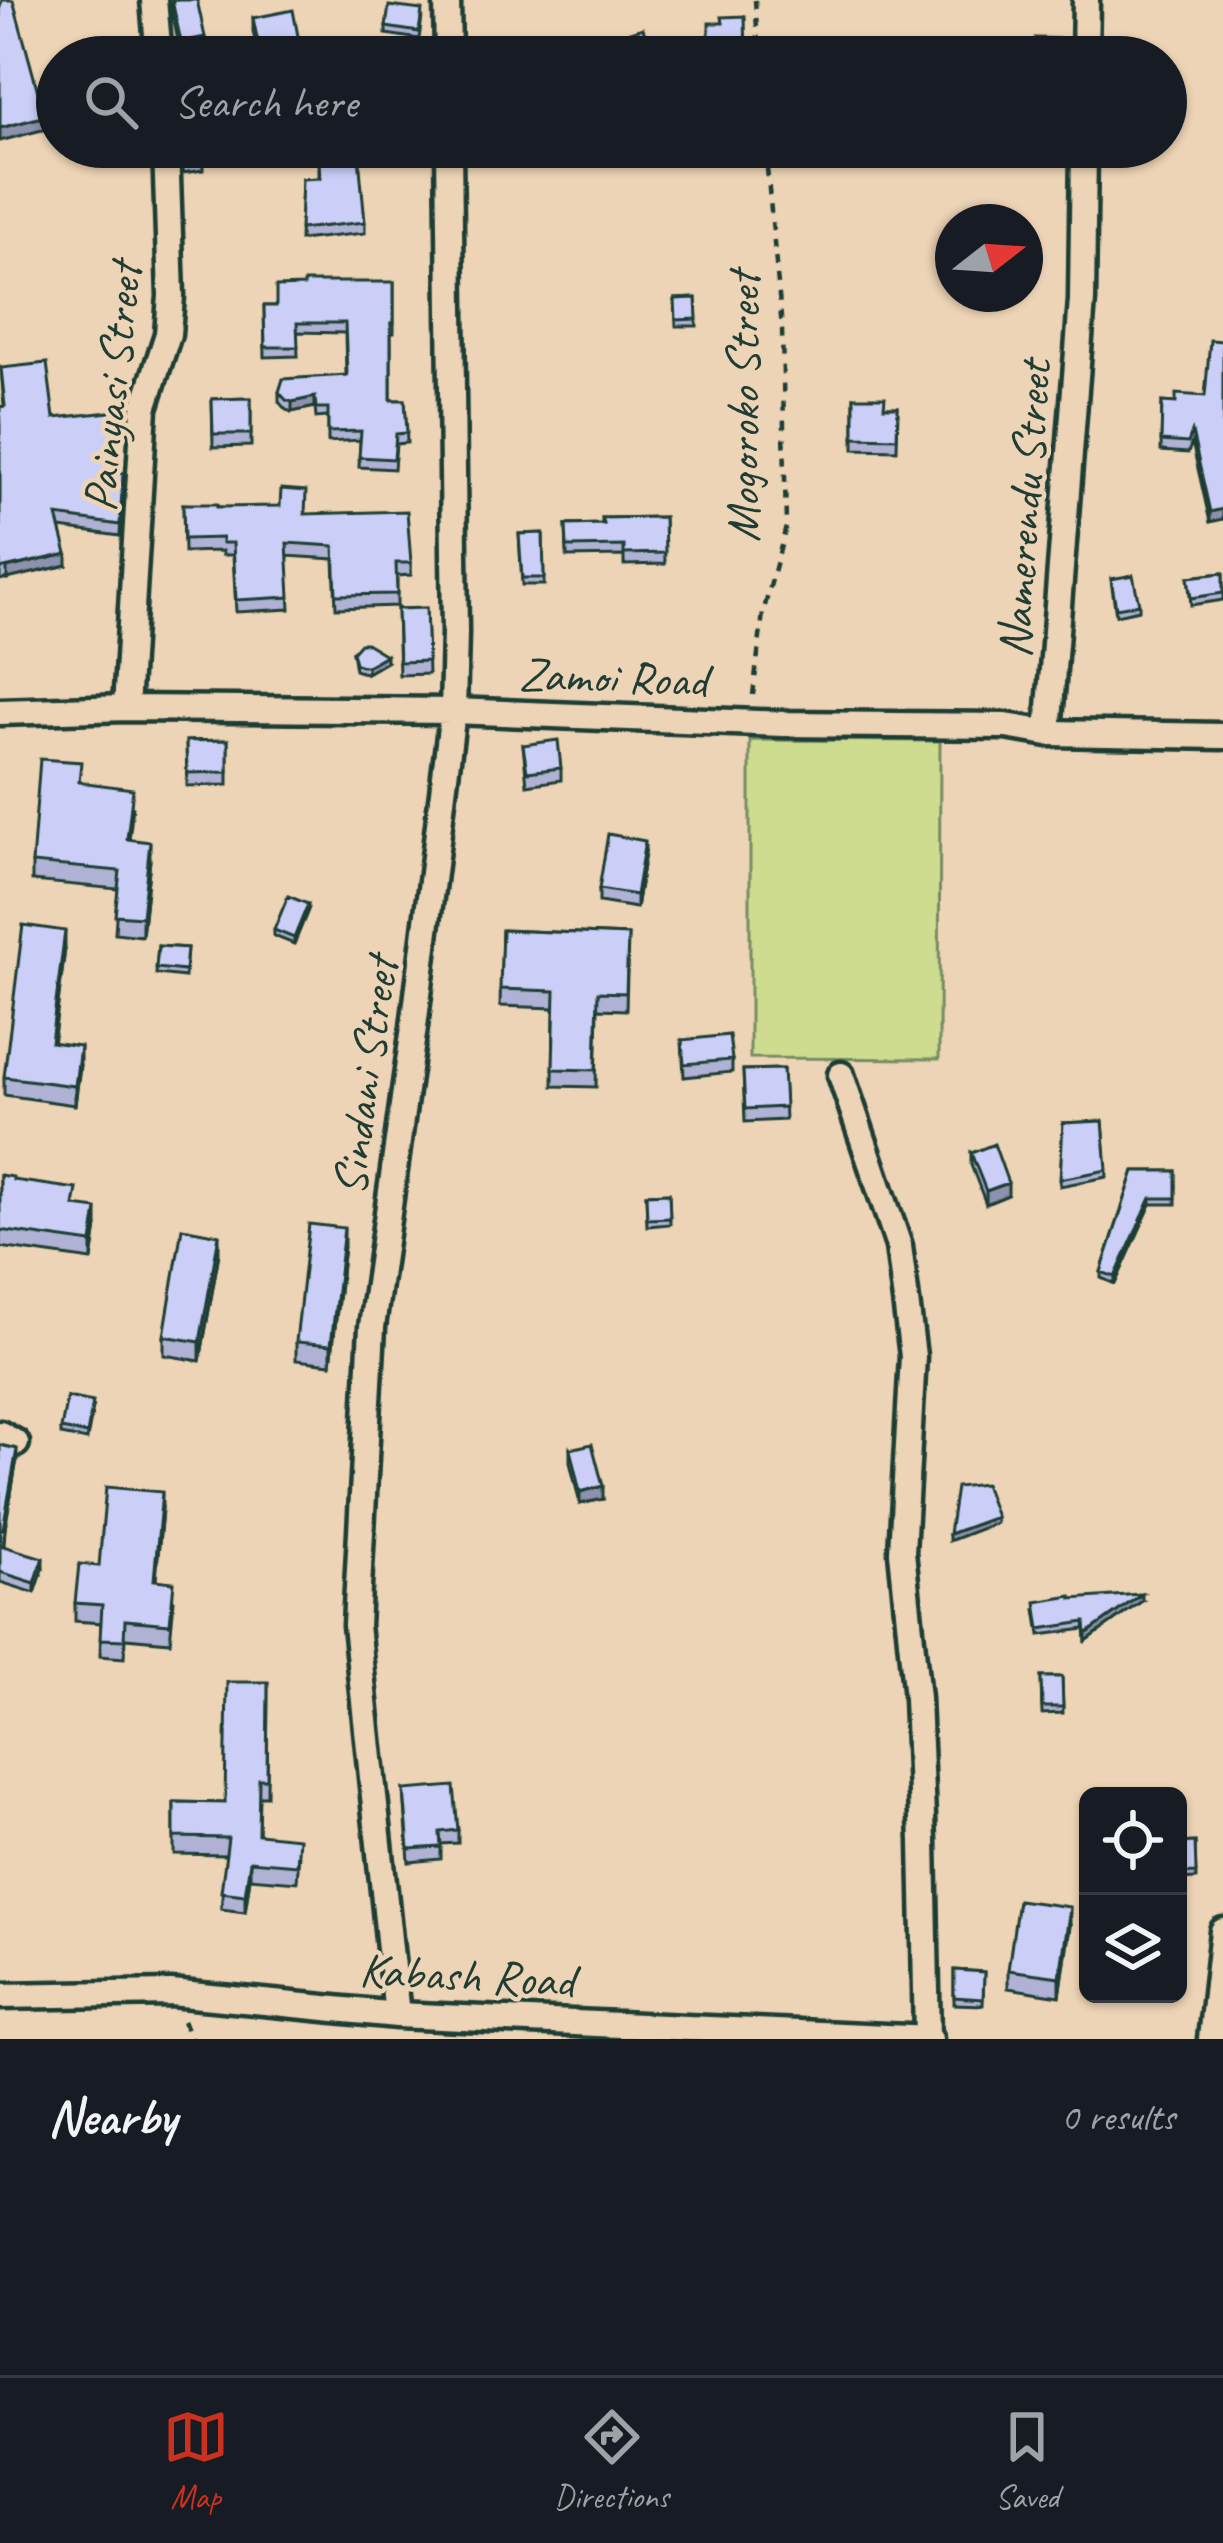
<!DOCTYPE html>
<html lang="en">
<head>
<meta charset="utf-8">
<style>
	body { margin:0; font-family:Caveat,sans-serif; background:#242831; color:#f1f3f6 }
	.controls { position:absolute; right:36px; bottom:36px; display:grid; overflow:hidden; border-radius:18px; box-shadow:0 3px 9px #0004 }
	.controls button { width:108px; height:108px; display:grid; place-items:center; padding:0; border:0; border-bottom:3px solid #363941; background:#171b24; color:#f1f3f6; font:60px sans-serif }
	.compass { position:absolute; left:935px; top:204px; width:108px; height:108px; border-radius:50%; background:#171b24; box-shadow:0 3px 9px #0004; rotate:73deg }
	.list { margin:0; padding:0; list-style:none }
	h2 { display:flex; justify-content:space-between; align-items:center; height:156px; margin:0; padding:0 48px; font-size:51px }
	h2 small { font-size:39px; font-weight:400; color:#9ea1a6 }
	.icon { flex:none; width:66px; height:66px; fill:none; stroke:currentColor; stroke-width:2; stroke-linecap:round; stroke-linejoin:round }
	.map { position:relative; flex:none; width:1223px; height:2039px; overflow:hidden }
	.search { position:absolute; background:#171b24; box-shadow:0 3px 9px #0004; left:36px; right:36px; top:36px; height:132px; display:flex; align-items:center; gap:30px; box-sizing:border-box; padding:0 42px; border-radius:66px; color:#9ea1a6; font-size:45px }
	.sheet { height:336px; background:#171b24 }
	nav { display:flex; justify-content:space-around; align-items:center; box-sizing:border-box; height:168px; border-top:3px solid #363941; background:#171b24; font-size:33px; color:#9ea1a6 }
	nav a { display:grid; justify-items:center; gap:6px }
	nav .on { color:#c8321e }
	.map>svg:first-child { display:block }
	.green { fill:#cedc90; stroke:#768c62; stroke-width:3 }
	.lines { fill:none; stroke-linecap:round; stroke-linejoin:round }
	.minor-casing { stroke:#1f3d34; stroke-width:33 }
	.path { stroke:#1f3d34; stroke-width:4.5; stroke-dasharray:9 9; stroke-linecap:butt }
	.minor { stroke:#eed4b6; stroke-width:24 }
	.wall { fill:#afb2d4; stroke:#1f3d34; stroke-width:3 }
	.shaded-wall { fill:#8e91ad; stroke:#1f3d34; stroke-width:3 }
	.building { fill:#cbcff7; stroke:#1f3d34; stroke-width:3 }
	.labels { text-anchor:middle; stroke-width:9; stroke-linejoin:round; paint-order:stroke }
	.street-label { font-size:48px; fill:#1f3d34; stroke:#eed4b6 }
</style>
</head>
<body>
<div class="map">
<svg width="1223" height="2039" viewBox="0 0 1223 2039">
	<rect width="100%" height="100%" fill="#eed4b6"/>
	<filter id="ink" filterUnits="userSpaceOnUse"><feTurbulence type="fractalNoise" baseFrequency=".00833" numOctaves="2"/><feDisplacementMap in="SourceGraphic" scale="24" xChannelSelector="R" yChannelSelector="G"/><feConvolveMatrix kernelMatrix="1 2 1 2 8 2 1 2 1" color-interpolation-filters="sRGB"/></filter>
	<g filter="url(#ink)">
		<path class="green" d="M 750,740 L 940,741 L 939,1059 L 750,1058 Z"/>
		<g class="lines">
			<defs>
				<path id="minor" d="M 154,0 L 159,57
					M 447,0 L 448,57
					M 1085,57 L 1086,0
					M 126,708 L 144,408 L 168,334 L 171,296 L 166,147
					M 0,712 L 126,708 L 453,711 L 784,724 L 1006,726 L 1048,733 L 1223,736
					M 1048,733 L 1082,300 L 1084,147
					M 841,1075 L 899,1246 L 913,1356 L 902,1552 L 917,1698 L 923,1841 L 927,2039
					M 0,1434 L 16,1443
					M 0,1996 L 171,1993 L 397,2015 L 930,2039
					M 397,2015 L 356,1625 L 372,1327 L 414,1027 L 453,711 L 455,633 L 449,147
					M 1211,2039 L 1223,1931"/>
			</defs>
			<use href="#minor" class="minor-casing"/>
			<path class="path" d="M 755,0 L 759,57
				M 753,695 L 763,613 L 786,527 L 782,328 L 765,147
				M 183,2021 L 191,2039"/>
			<use href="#minor" class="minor"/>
		</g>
		<path class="wall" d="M 172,0 L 205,37 L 205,50 L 181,55 L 172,12 Z
			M 422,17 L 419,39 L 386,34 L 386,27 Z
			M 253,18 L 302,57 L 258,57 L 253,31 Z
			M 182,147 L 203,163 L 203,170 L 183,173 Z
			M 319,161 L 365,222 L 365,233 L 300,240 L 302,179 L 319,178 Z
			M 394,282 L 394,333 L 391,333 L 391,400 L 405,400 L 407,443 L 396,444 L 394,469 L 359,467 L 360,440 L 328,442 L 328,417 L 316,418 L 315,407 L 292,412 L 286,410 L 279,402 L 279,392 L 346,375 L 345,333 L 297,332 L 298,356 L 265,357 L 264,306 L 276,306 Z
			M 696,298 L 697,326 L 676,326 L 675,299 Z
			M 1223,341 L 1210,522 L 1192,442 L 1188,453 L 1161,451 L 1162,402 L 1176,403 L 1205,396 Z
			M 1,368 L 116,472 L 123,473 L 120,536 L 60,528 L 67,565 L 0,580 L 0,407 L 4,406 Z
			M 854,397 L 884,407 L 898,407 L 897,450 L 854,449 Z
			M 251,398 L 251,446 L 213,447 L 212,399 Z
			M 183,504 L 305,514 L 411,563 L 411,575 L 397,576 L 397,606 L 336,608 L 334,559 L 287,556 L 290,609 L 236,612 L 233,555 L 222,555 L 222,551 L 184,552 Z
			M 664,517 L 665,564 L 624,565 L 624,556 L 567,557 L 566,525 L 602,524 L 602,518 Z
			M 543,533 L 544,585 L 522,585 L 519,534 Z
			M 1223,573 L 1223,600 L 1191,605 L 1188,577 Z
			M 1111,579 L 1139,604 L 1139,610 L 1116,615 Z
			M 426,608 L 428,674 L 399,675 L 397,609 Z
			M 352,652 L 386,662 L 367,673 L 361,672 L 355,670 Z
			M 228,740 L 228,785 L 187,786 L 186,741 Z
			M 523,745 L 561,768 L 561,780 L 527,785 Z
			M 81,782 L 133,807 L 129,840 L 150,860 L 142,936 L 115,933 L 118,889 L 32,881 L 32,863 Z
			M 645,853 L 636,908 L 599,902 L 599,889 Z
			M 308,910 L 294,944 L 274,936 L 274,930 Z
			M 502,930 L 628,935 L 626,1010 L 598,1009 L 596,1087 L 553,1086 L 554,1008 L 500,1006 Z
			M 158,946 L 187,948 L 185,977 L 156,974 Z
			M 65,949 L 53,1042 L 80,1065 L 75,1105 L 4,1095 L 4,1077 Z
			M 682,1040 L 732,1060 L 732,1072 L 684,1077 Z
			M 783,1069 L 785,1120 L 745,1122 L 743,1070 Z
			M 1103,1121 L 1107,1177 L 1060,1186 L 1063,1123 Z
			M 971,1153 L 1008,1195 L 986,1204 L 971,1165 Z
			M 1134,1171 L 1176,1171 L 1176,1204 L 1151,1204 L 1115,1284 L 1101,1278 L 1101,1272 Z
			M 0,1175 L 77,1206 L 97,1226 L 92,1260 L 0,1247 Z
			M 669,1193 L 670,1224 L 647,1226 L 646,1194 Z
			M 344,1246 L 331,1364 L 296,1360 L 296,1342 Z
			M 219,1253 L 200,1361 L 164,1355 L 164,1336 Z
			M 93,1408 L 87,1440 L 61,1435 L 61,1429 Z
			M 0,1445 L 17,1459 L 5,1529 L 4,1547 L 43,1569 L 35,1593 L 0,1582 Z
			M 570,1449 L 603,1499 L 580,1504 L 570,1462 Z
			M 162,1509 L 156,1580 L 174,1600 L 170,1642 L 125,1638 L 124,1658 L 100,1656 L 101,1623 L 75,1621 L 75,1603 L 99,1566 Z
			M 1072,1599 L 1142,1601 L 1086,1641 L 1085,1629 L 1040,1635 L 1036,1609 Z
			M 1041,1677 L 1062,1677 L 1063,1713 L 1042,1714 Z
			M 268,1682 L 267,1796 L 259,1796 L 258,1834 L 299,1854 L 297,1882 L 250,1878 L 245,1912 L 221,1909 L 226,1855 L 174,1854 L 174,1802 L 225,1803 Z
			M 404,1790 L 458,1830 L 458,1843 L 441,1844 L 441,1859 L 409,1862 Z
			M 1195,1842 L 1196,1879 L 1178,1880 L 1178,1843 Z
			M 1070,1926 L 1060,1996 L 1008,1988 L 1008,1970 Z
			M 954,1970 L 984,1972 L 983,2005 L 954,2004 Z"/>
		<path class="shaded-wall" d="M 57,113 L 57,126 L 0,141 L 0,128 Z
			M 315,397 L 315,407 L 292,412 L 292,402 Z
			M 1223,509 L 1223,519 L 1210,522 L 1210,512 Z
			M 67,554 L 67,565 L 7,579 L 7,568 Z
			M 386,655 L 386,662 L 367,673 L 367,666 Z
			M 645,841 L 645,853 L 636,908 L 636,895 Z
			M 150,842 L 150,860 L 142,936 L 142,917 Z
			M 308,904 L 308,910 L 294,944 L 294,938 Z
			M 65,931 L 65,949 L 51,1061 L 51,1042 Z
			M 80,1046 L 80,1065 L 75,1105 L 75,1086 Z
			M 1008,1183 L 1008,1195 L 986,1204 L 986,1191 Z
			M 1151,1198 L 1151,1204 L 1115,1284 L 1115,1277 Z
			M 97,1209 L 97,1226 L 92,1260 L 92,1243 Z
			M 344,1228 L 344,1246 L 331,1364 L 331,1345 Z
			M 219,1235 L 219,1253 L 200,1361 L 200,1342 Z
			M 17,1449 L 17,1459 L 3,1539 L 3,1529 Z
			M 603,1486 L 603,1499 L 580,1504 L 580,1492 Z
			M 162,1492 L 162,1509 L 154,1598 L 154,1580 Z
			M 996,1517 L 996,1523 L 949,1541 L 949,1534 Z
			M 43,1558 L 43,1569 L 35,1593 L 35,1583 Z
			M 1142,1594 L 1142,1601 L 1086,1641 L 1086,1634 Z
			M 250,1861 L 250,1878 L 245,1912 L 245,1895 Z
			M 1070,1907 L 1070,1926 L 1060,1996 L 1060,1977 Z"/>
		<path class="building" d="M 2,0 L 13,0 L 38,92 L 57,87 L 57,113 L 0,128 L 0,7 Z
			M 172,0 L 197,0 L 205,37 L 181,42 Z
			M 389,6 L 422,10 L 419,32 L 386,27 Z
			M 293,10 L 302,57 L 261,57 L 253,18 Z
			M 745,16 L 746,57 L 704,57 L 704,55 L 709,55 L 709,23 L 723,23 L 722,17 Z
			M 643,28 L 651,57 L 625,57 L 619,35 Z
			M 1035,38 L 1069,39 L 1068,57 L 1034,57 Z
			M 183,147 L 199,147 L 203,163 L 183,167 Z
			M 359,157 L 365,222 L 300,229 L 302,179 L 320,178 L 319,161 Z
			M 304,282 L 394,282 L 394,323 L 391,323 L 391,400 L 405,400 L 407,433 L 396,434 L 394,459 L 359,457 L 361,431 L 328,432 L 328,408 L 316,408 L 315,397 L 292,402 L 286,400 L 279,392 L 283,379 L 347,375 L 345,323 L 297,323 L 298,347 L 265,347 L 264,306 L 276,306 L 276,287 L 304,286 Z
			M 696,298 L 697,319 L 676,320 L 675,299 Z
			M 1210,340 L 1223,341 L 1223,509 L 1210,512 L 1192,432 L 1188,443 L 1161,441 L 1162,402 L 1176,403 L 1176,394 L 1205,396 Z
			M 47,363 L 54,418 L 119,411 L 115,472 L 123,473 L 120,525 L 57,516 L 67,554 L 0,569 L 0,407 L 5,406 L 1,368 Z
			M 854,397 L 885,397 L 884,407 L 898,407 L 897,438 L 854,437 Z
			M 251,398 L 251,434 L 213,434 L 212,399 Z
			M 281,489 L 306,491 L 305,514 L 407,511 L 411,563 L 396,563 L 397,594 L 336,595 L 334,546 L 287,543 L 290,597 L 236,600 L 233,543 L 222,543 L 222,538 L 184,539 L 183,504 L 217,504 L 217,507 L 280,506 Z
			M 664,517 L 665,553 L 624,554 L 624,546 L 567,547 L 566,525 L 604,524 L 602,518 Z
			M 543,533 L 544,578 L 522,578 L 519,534 Z
			M 1223,573 L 1223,593 L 1191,598 L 1188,577 Z
			M 1133,575 L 1139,604 L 1116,608 L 1111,579 Z
			M 426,608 L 428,661 L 399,662 L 397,609 Z
			M 360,643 L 366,643 L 386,655 L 367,666 L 361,666 L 355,663 L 352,652 Z
			M 228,740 L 228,772 L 187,773 L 186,741 Z
			M 558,740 L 561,768 L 527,772 L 523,745 Z
			M 40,759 L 81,762 L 79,782 L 133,789 L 127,839 L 150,842 L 142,917 L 115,915 L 120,871 L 32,863 Z
			M 608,834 L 645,841 L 636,895 L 599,889 Z
			M 288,896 L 308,904 L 294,938 L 274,930 Z
			M 23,925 L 65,931 L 51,1042 L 80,1046 L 75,1086 L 4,1077 Z
			M 502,930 L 628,935 L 626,993 L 598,992 L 596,1070 L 553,1069 L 555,991 L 500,989 Z
			M 158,946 L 187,948 L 185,971 L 156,968 Z
			M 729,1035 L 732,1060 L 684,1064 L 682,1040 Z
			M 783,1069 L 785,1107 L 745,1109 L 743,1070 Z
			M 1103,1121 L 1107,1170 L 1060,1179 L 1063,1123 Z
			M 994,1144 L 1008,1183 L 986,1191 L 971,1153 Z
			M 1134,1171 L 1176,1171 L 1176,1198 L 1151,1198 L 1115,1277 L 1101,1272 Z
			M 0,1175 L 13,1177 L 13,1180 L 77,1189 L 74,1206 L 97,1209 L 92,1243 L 0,1230 Z
			M 669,1193 L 670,1218 L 647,1219 L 646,1194 Z
			M 309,1224 L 344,1228 L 331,1345 L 296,1342 Z
			M 182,1228 L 219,1235 L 200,1342 L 164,1336 Z
			M 67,1397 L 93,1402 L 87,1434 L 61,1429 Z
			M 592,1444 L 603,1486 L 580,1492 L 570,1449 Z
			M 0,1445 L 17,1449 L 3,1529 L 5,1529 L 3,1546 L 43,1558 L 35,1583 L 0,1572 Z
			M 984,1484 L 996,1517 L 949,1534 L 956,1487 Z
			M 106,1487 L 162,1492 L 154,1580 L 174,1582 L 170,1624 L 125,1620 L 124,1640 L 100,1639 L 102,1605 L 75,1603 L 79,1564 L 99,1566 Z
			M 1142,1594 L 1086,1634 L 1085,1622 L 1040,1629 L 1036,1602 L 1072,1596 L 1072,1599 Z
			M 1041,1677 L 1062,1677 L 1063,1707 L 1042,1707 Z
			M 227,1682 L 268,1682 L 267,1779 L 259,1779 L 258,1834 L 299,1838 L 297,1865 L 250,1861 L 245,1895 L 221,1892 L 228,1838 L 174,1837 L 174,1802 L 225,1803 Z
			M 454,1786 L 458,1830 L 440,1832 L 441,1847 L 409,1849 L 404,1790 Z
			M 1195,1842 L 1196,1873 L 1178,1874 L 1178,1843 Z
			M 1018,1900 L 1070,1907 L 1060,1977 L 1008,1970 Z
			M 954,1970 L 984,1972 L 983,1999 L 954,1997 Z"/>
	</g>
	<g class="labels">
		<g class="street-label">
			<text transform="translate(111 387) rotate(-84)" y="17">Painyasi Street</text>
			<text transform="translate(742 407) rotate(-90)" y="17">Mogoroko Street</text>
			<text transform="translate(1023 509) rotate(-86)" y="17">Namerendu Street</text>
			<text transform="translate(613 676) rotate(2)" y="17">Zamoi Road</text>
			<text transform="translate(364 1076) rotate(-82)" y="17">Sindani Street</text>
			<text transform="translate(467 1974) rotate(3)" y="17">Kabash Road</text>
		</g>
	</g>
</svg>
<div class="controls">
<button><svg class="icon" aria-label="locate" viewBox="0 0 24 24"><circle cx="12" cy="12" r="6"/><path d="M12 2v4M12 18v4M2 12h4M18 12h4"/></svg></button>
<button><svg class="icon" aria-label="layers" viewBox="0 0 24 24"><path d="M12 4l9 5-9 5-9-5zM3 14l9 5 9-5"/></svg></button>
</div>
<svg class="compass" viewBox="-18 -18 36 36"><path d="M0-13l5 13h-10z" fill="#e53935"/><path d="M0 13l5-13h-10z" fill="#9ea1a6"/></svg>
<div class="search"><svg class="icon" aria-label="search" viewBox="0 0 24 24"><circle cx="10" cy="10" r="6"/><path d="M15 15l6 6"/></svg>Search here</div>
</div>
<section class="sheet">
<h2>Nearby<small>0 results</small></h2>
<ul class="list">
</ul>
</section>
<nav>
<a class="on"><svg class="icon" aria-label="map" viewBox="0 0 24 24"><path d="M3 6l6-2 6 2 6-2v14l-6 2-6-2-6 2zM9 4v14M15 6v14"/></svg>Map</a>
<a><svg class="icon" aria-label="directions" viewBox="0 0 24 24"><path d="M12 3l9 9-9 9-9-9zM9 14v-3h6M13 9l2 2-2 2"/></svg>Directions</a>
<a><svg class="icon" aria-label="saved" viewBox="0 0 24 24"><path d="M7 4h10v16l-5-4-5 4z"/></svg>Saved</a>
</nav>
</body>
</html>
